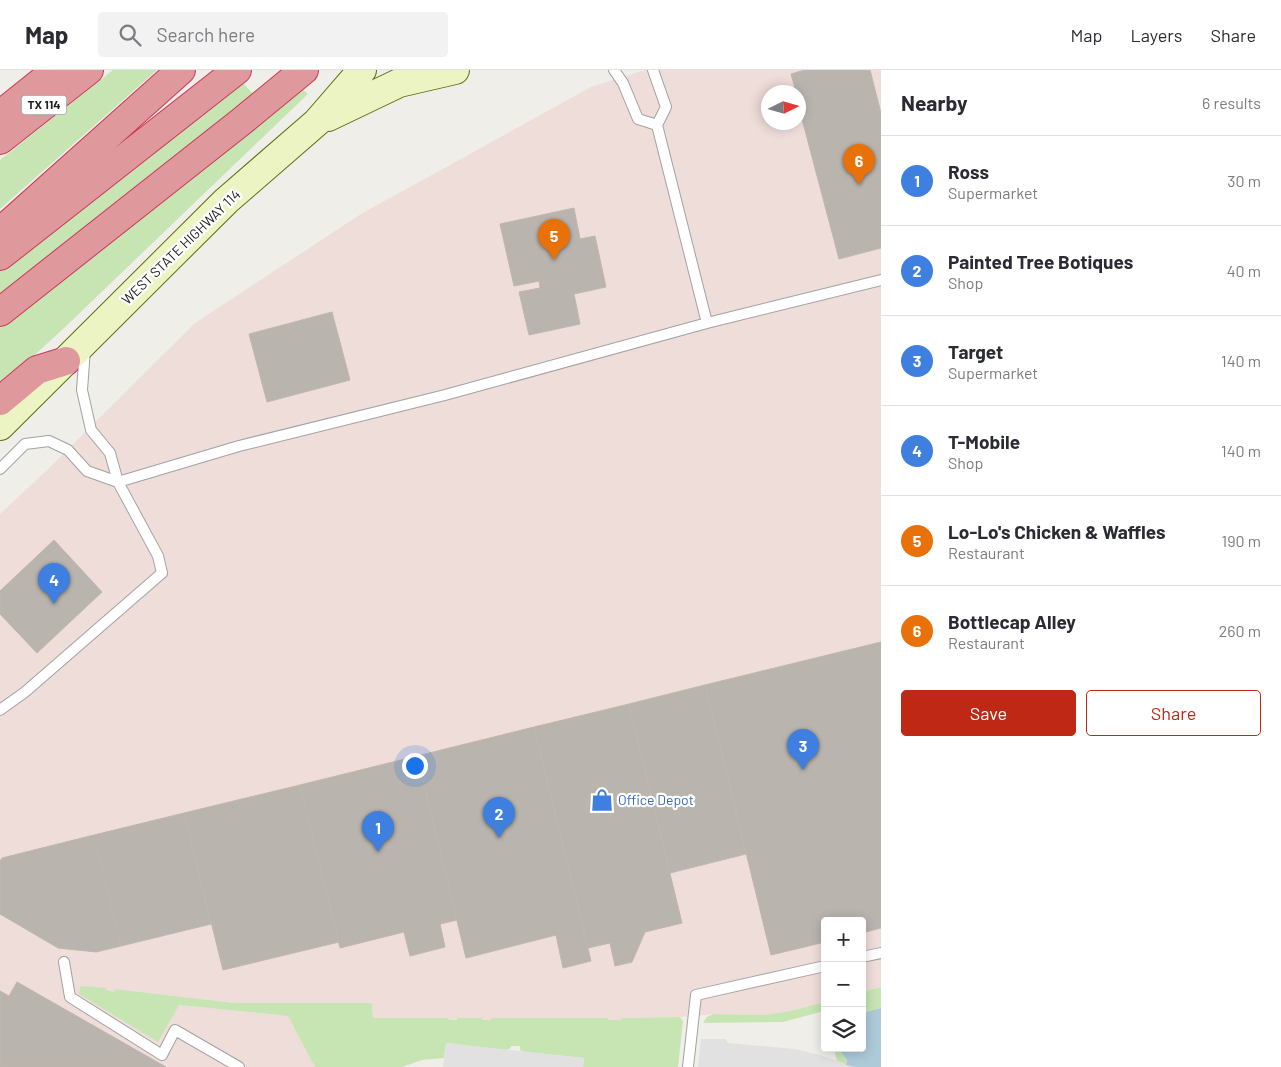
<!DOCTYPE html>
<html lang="en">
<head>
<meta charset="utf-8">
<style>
	body { margin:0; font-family:Barlow,sans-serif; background:#f2f2f3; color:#2b2b33 }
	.controls { position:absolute; right:15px; bottom:15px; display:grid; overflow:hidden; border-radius:5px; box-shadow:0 2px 12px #0003 }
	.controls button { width:45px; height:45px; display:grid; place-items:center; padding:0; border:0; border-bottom:1px solid #e1e1e2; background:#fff; color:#2b2b33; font:25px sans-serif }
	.compass { position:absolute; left:761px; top:15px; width:45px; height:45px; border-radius:50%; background:#fff; box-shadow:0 2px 12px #0003; rotate:85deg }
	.you { position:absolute; left:414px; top:695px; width:18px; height:18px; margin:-12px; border:4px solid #fff; border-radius:50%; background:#1a73e8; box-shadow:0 0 0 8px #1a73e833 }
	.badge { display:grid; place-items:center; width:32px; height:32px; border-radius:50%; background:#be2814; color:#fff; font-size:16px; font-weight:700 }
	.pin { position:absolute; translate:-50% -41px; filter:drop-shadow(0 1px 2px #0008) }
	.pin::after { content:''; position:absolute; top:26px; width:18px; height:15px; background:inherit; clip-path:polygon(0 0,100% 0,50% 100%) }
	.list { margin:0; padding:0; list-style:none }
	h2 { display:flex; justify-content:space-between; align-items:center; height:65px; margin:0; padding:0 20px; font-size:21px }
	h2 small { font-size:16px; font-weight:400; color:#7c7c81 }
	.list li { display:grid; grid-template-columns:32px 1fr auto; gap:15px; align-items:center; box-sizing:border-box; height:90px; padding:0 20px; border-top:1px solid #e1e1e2 }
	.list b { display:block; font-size:19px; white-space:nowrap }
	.list p { margin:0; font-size:16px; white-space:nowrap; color:#7c7c81 }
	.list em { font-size:16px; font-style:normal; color:#7c7c81 }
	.actions { display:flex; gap:10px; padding:15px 20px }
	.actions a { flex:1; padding:11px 0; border:1px solid #be2814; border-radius:5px; text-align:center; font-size:18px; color:#be2814 }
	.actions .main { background:#be2814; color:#fff }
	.icon { flex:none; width:28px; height:28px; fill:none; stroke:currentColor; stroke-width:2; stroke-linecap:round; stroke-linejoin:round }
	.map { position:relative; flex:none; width:881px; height:997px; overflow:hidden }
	header { display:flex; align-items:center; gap:30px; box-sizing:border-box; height:70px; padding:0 25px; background:#fff; border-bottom:1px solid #e1e1e2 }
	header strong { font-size:24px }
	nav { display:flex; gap:28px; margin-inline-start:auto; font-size:18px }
	.search { width:350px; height:45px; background:#f2f2f3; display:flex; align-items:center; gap:12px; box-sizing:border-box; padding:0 18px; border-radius:5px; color:#7c7c81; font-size:19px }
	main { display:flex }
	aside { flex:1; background:#fff }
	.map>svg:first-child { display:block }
	.commercial { fill:#efddd9; fill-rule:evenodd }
	.grass { fill:#c6e5b3 }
	.parking { fill:#e1e1e1 }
	.water { fill:#adcad9 }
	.building { fill:#b9b4ae; stroke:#c0b7ac }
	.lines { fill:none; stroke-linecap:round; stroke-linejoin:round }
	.service-casing { stroke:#a2a2a2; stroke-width:12 }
	.secondary-casing { stroke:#596f10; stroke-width:30 }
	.motorway-casing { stroke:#cb3859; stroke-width:30 }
	.service { stroke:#fff; stroke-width:10 }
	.secondary { stroke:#ebf4c2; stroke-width:28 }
	.motorway { stroke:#df989c; stroke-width:28 }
	.labels { text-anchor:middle; stroke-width:4.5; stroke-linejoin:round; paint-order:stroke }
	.shield { fill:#fff; stroke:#646464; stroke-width:1 }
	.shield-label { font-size:12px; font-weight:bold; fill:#212121 }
	.street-label { font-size:14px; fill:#212121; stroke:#fff }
	.shop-label { font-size:14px; fill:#366cbe; stroke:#fff; text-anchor:start }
</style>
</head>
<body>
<header>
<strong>Map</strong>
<div class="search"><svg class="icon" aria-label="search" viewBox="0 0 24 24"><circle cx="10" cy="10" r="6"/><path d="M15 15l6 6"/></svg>Search here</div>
<nav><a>Map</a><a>Layers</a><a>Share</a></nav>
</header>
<main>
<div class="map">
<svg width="881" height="997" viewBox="0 0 881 997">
	<rect width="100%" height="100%" fill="#f0eee8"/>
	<path class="commercial" d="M 645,0 L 881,0 L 881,917 L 862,922 L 862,851 L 825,851 L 825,932 L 790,941 L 764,945 L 715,944 L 680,947 L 622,948 L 621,950 L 608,950 L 608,948 L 482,950 L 482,948 L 448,950 L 448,948 L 373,948 L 372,934 L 370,933 L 234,933 L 115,919 L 115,922 L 82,916 L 179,935 L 289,946 L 315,997 L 0,997 L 0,444 L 46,401 L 195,253 L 361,144 L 591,17 ZM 768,22 L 798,22 L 798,52 L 768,52 Z"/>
	<path class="grass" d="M 113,0 L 157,0 L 0,139 L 0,90 Z
		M 243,13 L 253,24 L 0,226 L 0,200 L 147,84 Z
		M 302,19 L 308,24 L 64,258 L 0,317 L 0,258 Z
		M 84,916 L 106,918 L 106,920 L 115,922 L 115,919 L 234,933 L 370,933 L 372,934 L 373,948 L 448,948 L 449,950 L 457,950 L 457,948 L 482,948 L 482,950 L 491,950 L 491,948 L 608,948 L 608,950 L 621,950 L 621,948 L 680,947 L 683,951 L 678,997 L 583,997 L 584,988 L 524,982 L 520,980 L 520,976 L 511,976 L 510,979 L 505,980 L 446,973 L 444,988 L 422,990 L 402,997 L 315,997 L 288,946 L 179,935 L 158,972 L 79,924 L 80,917 Z
		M 881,917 L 881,938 L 862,943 L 862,922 Z
		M 825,932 L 825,944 L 824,941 L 783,952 L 703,953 L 707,947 L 713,944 L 764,945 L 790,941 Z
		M 834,978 L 838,978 L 847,990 L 846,995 L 837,992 Z"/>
	<path class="parking" d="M 701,969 L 726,969 L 728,973 L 795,979 L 823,986 L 855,997 L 698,997 Z
		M 446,973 L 584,988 L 583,997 L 443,997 Z"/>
	<path class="water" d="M 881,938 L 881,997 L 855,997 L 846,995 L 847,990 L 838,978 L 862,978 L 862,943 Z"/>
	<path class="building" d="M 805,0 L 870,0 L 881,43 L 881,178 L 839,189 L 798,34 L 798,22 L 796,22 L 791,4 Z
		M 574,138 L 580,169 L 595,166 L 606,217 L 574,224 L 580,254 L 529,265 L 519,222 L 540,218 L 539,211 L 514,216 L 500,154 Z
		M 332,242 L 350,310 L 267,332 L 249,264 Z
		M 54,470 L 102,522 L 37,583 L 0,544 L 0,521 Z
		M 881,572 L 881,858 L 862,863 L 862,851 L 825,851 L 825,872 L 771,885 L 705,615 Z
		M 705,615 L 746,784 L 670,803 L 629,634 Z
		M 629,634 L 682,853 L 645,862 L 632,892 L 615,896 L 610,873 L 588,878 L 534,657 Z
		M 534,657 L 591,891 L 563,898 L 556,865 L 466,888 L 417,686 Z
		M 417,686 L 457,850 L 440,854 L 445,877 L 410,886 L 404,862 L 340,878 L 300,715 Z
		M 300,715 L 339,872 L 223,900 L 184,743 Z
		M 184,743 L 211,854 L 121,876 L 94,765 Z
		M 94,765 L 121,876 L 96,882 L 58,878 L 0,844 L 0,791 L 2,788 Z
		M 17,912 L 166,997 L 0,997 L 0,921 L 9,926 Z"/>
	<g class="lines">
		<defs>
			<path id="service" d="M 614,0 L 623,13 L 638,49 L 657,55
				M 653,0 L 666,37 L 657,55 L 707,253
				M 0,399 L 25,374 L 49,371 L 68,380 L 87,401 L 118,412 L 239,376 L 445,325 L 707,253 L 881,210
				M 0,640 L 25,622 L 162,503 L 158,486 L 118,412 L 110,383 L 91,360 L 82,320 L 85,279
				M 862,887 L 881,883
				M 64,892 L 70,927 L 162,985 L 175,960 L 239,997
				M 688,997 L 696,925 L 825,896"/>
			<path id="secondary" d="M 328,47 L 399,13 L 455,0
				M 0,356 L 226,131 L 317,52 L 362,0"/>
			<path id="motorway" d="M 0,45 L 56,0
				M 0,70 L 89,0
				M 0,162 L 181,0
				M 0,186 L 237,0
				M 0,242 L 242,51 L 304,0
				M 0,331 L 37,300 L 66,291"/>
		</defs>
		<use href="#service" class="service-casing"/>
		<use href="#secondary" class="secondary-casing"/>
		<use href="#motorway" class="motorway-casing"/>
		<use href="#service" class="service"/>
		<use href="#secondary" class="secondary"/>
		<use href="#motorway" class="motorway"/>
	</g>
	<defs>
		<symbol id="shop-bare" viewBox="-9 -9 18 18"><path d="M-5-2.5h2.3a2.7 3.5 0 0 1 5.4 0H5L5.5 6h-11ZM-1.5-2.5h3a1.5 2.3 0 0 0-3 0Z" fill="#3f7fe0" stroke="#fff" stroke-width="2.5" paint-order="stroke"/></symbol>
	</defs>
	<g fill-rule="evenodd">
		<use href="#shop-bare" x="586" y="714" width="32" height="32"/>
	</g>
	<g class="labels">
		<rect class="shield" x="21.5" y="25.5" width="45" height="19" rx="4"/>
		<g class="shield-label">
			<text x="44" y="39">TX 114</text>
		</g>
		<g class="street-label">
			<text transform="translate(181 177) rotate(-44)" y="5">WEST STATE HIGHWAY 114</text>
		</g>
		<g class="shop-label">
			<text x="618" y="735">Office Depot</text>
		</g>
	</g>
</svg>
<div class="controls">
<button>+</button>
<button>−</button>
<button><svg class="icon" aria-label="layers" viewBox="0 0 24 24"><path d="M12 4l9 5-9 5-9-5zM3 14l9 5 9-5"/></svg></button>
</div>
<svg class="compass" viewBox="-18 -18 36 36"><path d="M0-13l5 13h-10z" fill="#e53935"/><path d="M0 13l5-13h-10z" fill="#7c7c81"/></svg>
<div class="you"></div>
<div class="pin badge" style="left:378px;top:782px;background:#3f7fe0">1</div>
<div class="pin badge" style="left:499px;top:768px;background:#3f7fe0">2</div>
<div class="pin badge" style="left:803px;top:700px;background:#3f7fe0">3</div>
<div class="pin badge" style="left:54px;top:534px;background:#3f7fe0">4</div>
<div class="pin badge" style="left:554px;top:190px;background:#e8710a">5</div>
<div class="pin badge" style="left:859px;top:115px;background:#e8710a">6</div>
</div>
<aside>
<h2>Nearby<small>6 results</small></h2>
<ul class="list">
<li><span class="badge" style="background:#3f7fe0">1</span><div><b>Ross</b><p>Supermarket</p></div><em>30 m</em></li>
<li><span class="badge" style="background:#3f7fe0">2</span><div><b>Painted Tree Botiques</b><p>Shop</p></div><em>40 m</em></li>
<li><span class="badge" style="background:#3f7fe0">3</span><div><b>Target</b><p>Supermarket</p></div><em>140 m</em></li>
<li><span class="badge" style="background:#3f7fe0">4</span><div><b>T-Mobile</b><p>Shop</p></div><em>140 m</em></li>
<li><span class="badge" style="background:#e8710a">5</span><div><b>Lo-Lo's Chicken &amp; Waffles</b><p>Restaurant</p></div><em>190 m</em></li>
<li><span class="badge" style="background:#e8710a">6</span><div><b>Bottlecap Alley</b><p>Restaurant</p></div><em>260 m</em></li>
</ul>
<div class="actions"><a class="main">Save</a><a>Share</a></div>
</aside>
</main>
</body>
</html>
